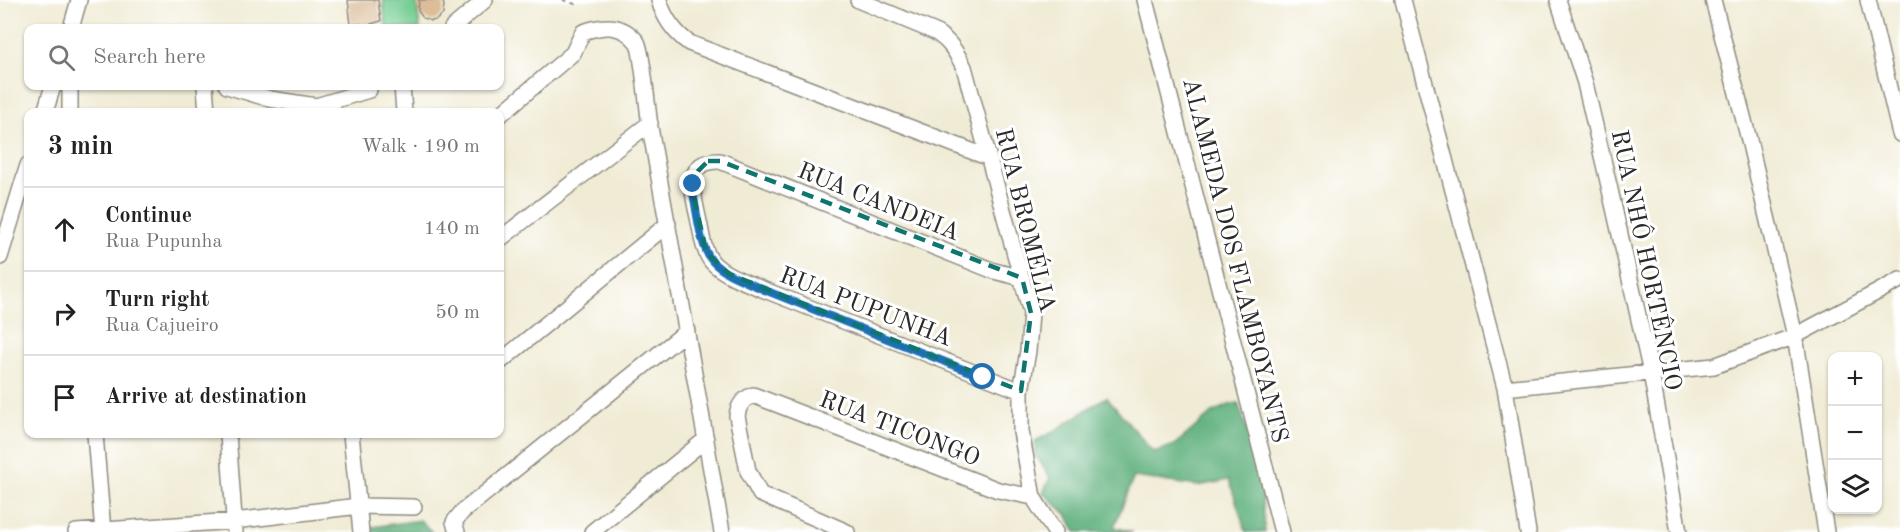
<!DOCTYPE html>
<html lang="en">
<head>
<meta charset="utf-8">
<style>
	body { margin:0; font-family:"Old Standard TT",serif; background:#f6f6f6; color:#222 }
	.controls { position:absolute; right:18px; bottom:18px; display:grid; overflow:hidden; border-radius:12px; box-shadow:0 2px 4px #0004 }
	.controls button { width:54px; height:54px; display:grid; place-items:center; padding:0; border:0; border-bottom:2px solid #e0e0e0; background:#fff; color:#222; font:30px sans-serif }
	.stop { position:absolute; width:18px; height:18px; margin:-14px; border:4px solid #1f6fb2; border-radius:50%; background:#fff }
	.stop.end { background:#1f6fb2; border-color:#fff; box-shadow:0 2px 6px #0008 }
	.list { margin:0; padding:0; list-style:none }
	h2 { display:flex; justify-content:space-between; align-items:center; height:78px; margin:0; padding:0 24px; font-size:26px }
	h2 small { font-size:20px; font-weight:400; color:#767676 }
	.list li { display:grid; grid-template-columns:39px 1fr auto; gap:18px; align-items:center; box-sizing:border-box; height:84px; padding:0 24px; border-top:2px solid #e0e0e0 }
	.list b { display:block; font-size:22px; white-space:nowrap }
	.list p { margin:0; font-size:20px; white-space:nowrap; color:#767676 }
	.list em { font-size:20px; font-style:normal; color:#767676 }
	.icon { flex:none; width:33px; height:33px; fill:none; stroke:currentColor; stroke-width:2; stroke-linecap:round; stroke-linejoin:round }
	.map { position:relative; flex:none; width:1900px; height:532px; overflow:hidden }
	.search { position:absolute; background:#fff; box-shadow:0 2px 4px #0004; left:24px; top:24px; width:480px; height:66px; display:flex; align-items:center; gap:15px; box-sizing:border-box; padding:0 21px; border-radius:12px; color:#767676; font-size:22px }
	.panel { position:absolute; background:#fff; box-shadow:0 2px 4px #0004; left:24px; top:108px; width:480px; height:330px; border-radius:12px }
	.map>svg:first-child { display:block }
	.green { fill:#74cd93; stroke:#507c5f; stroke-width:1.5 }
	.forest { fill:#5fb07d; stroke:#456e54; stroke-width:1.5 }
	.building { fill:#dcbd98 }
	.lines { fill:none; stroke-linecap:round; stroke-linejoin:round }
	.street-casing { stroke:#8e8b80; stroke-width:18 }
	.path { stroke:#8e8b80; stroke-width:2; stroke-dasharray:4.5 4.5; stroke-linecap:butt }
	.street { stroke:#fff; stroke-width:15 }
	.route { stroke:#1f6fb2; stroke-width:8 }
	.marked { fill:none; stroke:#0f766e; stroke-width:4.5; stroke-dasharray:12 8; stroke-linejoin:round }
	.labels { text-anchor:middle; stroke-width:6; stroke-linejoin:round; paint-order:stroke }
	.street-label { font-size:24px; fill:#2b2b2b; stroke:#fff }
</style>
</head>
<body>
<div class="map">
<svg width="1900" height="532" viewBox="0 0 1900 532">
	<rect width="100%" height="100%" fill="#fff"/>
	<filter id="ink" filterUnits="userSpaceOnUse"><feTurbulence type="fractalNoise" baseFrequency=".0167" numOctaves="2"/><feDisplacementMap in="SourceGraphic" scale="12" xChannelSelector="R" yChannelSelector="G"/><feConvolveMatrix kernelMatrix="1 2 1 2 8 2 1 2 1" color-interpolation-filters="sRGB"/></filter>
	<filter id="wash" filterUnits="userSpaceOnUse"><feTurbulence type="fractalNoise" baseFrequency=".008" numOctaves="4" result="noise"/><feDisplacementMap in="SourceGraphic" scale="24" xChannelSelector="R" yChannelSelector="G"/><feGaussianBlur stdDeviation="1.35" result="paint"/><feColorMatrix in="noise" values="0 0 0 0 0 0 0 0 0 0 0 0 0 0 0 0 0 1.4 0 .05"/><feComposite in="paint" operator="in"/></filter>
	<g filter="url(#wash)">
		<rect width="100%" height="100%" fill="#f0ebd4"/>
		<path class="green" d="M 383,0 L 416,0 L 420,28 L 386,28 Z"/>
		<path class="forest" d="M 1107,397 L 1153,452 C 1160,450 1169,448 1175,444 C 1196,429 1211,407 1238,403 L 1259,464 L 1265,532 L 1246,532 L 1229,480 L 1198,486 L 1134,477 L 1114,527 L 1133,532 L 1076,532 L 1067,515 L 1043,493 L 1050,477 L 1036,456 L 1035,441 C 1063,429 1081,411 1107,397 Z
			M 420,520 L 432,532 L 366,532 L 366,528 Z"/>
		<g id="blocks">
			<path class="building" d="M 348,0 L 378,0 L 381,21 L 371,24 L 372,28 L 362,28 L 361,24 L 351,25 Z
				M 419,0 L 442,0 L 444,5 L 443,14 L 436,20 L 431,21 L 423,18 L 418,11 Z"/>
		</g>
	</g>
	<g filter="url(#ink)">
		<use href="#blocks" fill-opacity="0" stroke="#8e8b80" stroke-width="1.5"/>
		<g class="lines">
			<defs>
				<path id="street" d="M 659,0 C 664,18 674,32 689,43 L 987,157
					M 858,0 L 935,32 C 950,41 956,52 964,67 L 1031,313 L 1028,351 L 1021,391 L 1021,432 L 1033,497 L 1055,532
					M 1145,0 L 1282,532
					M 1403,0 L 1505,388 L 1528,532
					M 1558,0 L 1585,83 L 1610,190 L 1651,373 L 1679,532
					M 1713,0 L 1749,140 L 1795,336 L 1826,532
					M 1868,0 L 1900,134
					M 71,28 L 79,0
					M 452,28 L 485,0
					M 205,86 L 207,112
					M 227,86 L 270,99 L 316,106 L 369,90
					M 402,86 L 404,112
					M 45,112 L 53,86
					M 70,112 L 70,86
					M 500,115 L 573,53 L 583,32 C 604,25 622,23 637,42 C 642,49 648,112 650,127 C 675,262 698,397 722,532
					M 500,239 L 650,123
					M 0,257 L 28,165
					M 500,362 L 668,224
					M 1505,388 L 1714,366 L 1795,336 L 1900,280
					M 1021,391 L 762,289 C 746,282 724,275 712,262 C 703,251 702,235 699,222 C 694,197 681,160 720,161 L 994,271 L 1022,278
					M 95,434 L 103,532
					M 228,434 L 235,532
					M 351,434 L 361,532
					M 76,532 L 234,521 L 359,506 L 414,507
					M 457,532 L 454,522 L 462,512 L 687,331
					M 592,532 L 706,439
					M 847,532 L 760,494 L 748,471 L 737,416 C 738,406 743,399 753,395 L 998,490 L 1033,497"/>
			</defs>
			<use href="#street" class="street-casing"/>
			<path class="path" d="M 563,0 L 578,5"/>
			<use href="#street" class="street"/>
		</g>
	</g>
	<g class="lines" filter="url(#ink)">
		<path class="route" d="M 693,184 L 693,193 C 697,212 700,247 712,261 C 724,275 746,281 762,289 L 983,377"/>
	</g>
	<path class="marked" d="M 708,161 L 720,161 L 1022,278 L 1031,313 L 1021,391 L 729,274 L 706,252 L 693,193 L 695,174 Z"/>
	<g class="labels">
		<g class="street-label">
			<text transform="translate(879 201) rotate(22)" y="8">RUA CANDEIA</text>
			<text transform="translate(1026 220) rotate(76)" y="8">RUA BROMÉLIA</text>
			<text transform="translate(1236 260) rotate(76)" y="8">ALAMEDA DOS FLAMBOYANTS</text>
			<text transform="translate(1647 260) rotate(78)" y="8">RUA NHÔ HORTÊNCIO</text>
			<text transform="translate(866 306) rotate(21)" y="8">RUA PUPUNHA</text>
			<text transform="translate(900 428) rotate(21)" y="8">RUA TICONGO</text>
		</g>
	</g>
</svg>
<div class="controls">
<button>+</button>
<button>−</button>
<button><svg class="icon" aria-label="layers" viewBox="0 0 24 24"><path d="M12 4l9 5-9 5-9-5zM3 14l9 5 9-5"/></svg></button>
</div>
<div class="stop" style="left:983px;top:377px"></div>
<div class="stop end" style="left:693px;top:184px"></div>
<div class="search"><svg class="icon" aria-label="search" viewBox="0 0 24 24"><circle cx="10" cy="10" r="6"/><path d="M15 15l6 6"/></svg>Search here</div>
<section class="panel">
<h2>3 min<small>Walk · 190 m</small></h2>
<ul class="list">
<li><svg class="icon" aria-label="ahead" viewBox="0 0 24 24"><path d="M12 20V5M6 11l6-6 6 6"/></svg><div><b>Continue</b><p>Rua Pupunha</p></div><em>140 m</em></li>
<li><svg class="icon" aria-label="right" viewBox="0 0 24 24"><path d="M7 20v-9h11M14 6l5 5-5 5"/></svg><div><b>Turn right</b><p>Rua Cajueiro</p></div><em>50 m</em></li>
<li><svg class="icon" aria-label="arrive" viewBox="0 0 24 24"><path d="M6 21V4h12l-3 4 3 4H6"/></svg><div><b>Arrive at destination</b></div></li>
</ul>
</section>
</div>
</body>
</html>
